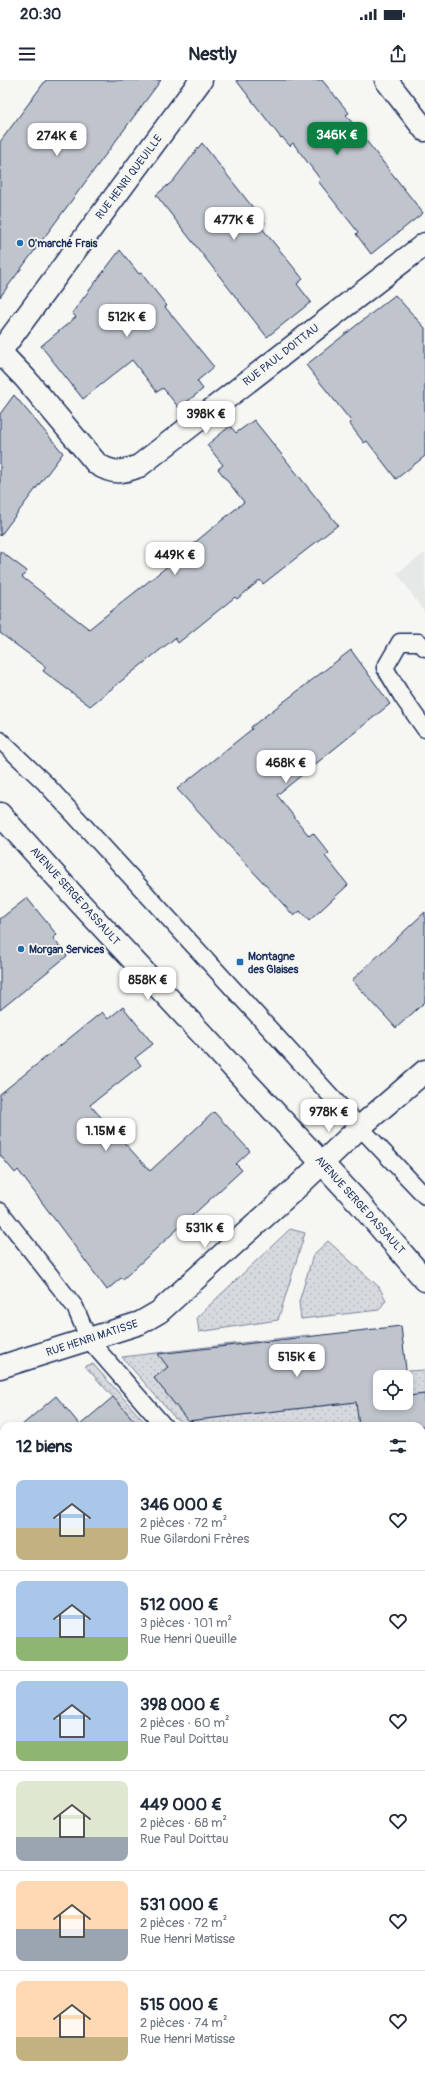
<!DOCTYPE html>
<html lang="fr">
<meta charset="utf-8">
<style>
body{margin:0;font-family:Pangolin,sans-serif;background:#f2f2f3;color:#1f2937;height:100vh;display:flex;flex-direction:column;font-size:15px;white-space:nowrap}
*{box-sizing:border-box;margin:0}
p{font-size:13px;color:#747a83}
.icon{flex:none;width:22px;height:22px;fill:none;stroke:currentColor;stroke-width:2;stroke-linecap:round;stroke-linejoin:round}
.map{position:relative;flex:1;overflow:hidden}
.sheet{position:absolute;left:0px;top:1342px;width:425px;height:656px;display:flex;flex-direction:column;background:#fff;border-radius:12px 12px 0 0;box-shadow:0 2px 6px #0003}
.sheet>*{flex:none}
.tools{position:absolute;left:373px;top:1290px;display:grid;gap:8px}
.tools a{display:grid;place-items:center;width:40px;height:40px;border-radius:8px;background:#fff;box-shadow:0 2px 6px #0003;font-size:20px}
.price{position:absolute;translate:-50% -34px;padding:0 9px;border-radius:8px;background:#fff;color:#222;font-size:13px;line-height:26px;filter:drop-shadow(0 1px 2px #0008)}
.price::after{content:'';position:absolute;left:50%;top:24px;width:12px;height:9px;margin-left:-6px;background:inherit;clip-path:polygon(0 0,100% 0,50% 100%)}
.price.current{background:#0b8043;color:#fff}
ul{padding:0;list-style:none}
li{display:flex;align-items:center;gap:12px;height:100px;padding:0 16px}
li+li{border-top:1px solid #e0e1e3}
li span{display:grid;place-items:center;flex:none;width:112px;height:80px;border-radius:8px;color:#555}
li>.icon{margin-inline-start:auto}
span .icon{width:48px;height:48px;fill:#fffc;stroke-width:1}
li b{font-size:17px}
h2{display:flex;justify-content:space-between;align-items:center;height:48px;padding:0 16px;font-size:17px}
.status{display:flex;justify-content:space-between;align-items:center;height:28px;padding:0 20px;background:#fff;direction:ltr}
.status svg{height:11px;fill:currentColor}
header{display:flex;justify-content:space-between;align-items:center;height:52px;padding:0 16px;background:#fff;font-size:18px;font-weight:800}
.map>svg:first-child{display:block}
.built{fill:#e6e7e7}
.grass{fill:url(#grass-dots);stroke:#78849e}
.building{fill:#c0c4cd;stroke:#1b2f5e;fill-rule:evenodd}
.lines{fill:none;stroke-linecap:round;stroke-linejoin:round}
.lane-casing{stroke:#1b2f5e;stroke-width:19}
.street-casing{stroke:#1b2f5e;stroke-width:25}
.lane{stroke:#f6f6f2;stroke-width:16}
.street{stroke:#f6f6f2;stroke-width:22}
.poi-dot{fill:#1f6fb2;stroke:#f6f6f2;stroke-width:1.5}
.labels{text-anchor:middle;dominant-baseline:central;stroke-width:3.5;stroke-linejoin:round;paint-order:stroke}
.street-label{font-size:11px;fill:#1b2f5e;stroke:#f6f6f2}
.poi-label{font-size:11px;font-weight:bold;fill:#1b2f5e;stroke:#f6f6f2;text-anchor:start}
</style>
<div class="status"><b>20:30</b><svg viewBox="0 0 49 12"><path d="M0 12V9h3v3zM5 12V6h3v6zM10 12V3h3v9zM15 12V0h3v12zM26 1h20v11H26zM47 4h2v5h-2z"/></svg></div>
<header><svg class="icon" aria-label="menu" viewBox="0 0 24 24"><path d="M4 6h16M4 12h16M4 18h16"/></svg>Nestly<svg class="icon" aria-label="share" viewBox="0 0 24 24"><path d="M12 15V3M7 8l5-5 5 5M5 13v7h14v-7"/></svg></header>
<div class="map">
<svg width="425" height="1998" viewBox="0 0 425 1998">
<defs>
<pattern id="grass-dots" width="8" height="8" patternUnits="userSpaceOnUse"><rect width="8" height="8" fill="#d6d9dd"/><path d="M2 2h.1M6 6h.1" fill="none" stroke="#b7bbc0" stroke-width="1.8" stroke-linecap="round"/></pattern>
</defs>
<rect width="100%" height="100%" fill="#f6f6f2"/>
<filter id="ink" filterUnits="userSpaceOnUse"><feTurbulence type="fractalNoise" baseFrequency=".025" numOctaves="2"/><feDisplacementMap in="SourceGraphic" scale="8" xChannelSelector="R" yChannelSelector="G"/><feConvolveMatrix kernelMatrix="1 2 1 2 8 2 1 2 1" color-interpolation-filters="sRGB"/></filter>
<g filter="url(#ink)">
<path class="built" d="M 425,473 L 425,533 L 397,493 Z"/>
<g class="grass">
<path d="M 290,1149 L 305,1153 L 278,1240 L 199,1252 L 197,1237 Z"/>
<path d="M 328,1161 L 379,1207 L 386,1220 L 379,1230 L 301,1239 L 299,1222 L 313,1175 Z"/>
<path d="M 309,1255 L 311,1257 L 177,1280 L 154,1298 L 188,1341 L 356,1322 L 359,1346 L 190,1346 L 175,1338 L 122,1277 Z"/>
<path d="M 93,1284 L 148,1346 L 139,1346 L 85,1286 Z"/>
<path d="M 425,1290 L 425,1314 L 409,1316 L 407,1291 Z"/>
</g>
<g class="building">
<path d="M 46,0 L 161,0 L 0,217 L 0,62 Z"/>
<path d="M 236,0 L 322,0 L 349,33 L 346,35 L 423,133 L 371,174 L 356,154 L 358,152 L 318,101 L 320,99 L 293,63 L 290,66 L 282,57 L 281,58 Z"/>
<path d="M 202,63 L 265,143 L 261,147 L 303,199 L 297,204 L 311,222 L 267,257 L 156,115 L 173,101 Z"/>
<path d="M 120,170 L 139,194 L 141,193 L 167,226 L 165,227 L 214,287 L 197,301 L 203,309 L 179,328 L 163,308 L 157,312 L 132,280 L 83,319 L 41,266 L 76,237 L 72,233 Z"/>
<path d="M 395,215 L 425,248 L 425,376 L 396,399 L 367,361 L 364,363 L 349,343 L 351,341 L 306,285 Z"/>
<path d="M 14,315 L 63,373 L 0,456 L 0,334 Z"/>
<path d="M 254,340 L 338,445 L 263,504 L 260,500 L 237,519 L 235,517 L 178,563 L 175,558 L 90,626 L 43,591 L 46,587 L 0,553 L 0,471 L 27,491 L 22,497 L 89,549 L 194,465 L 193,464 L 244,422 L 218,389 L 223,385 L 207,365 L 230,346 L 236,353 Z"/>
<path d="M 351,570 L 390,624 L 277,715 L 309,756 L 313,753 L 329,773 L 325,776 L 348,805 L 309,841 L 300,831 L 294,836 L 177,709 L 252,649 L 251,647 Z"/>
<path d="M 27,818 L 57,855 L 53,858 L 67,876 L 0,930 L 0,839 Z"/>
<path d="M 425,832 L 425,922 L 396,948 L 352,900 Z"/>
<path d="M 123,927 L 153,964 L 135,978 L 141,985 L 90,1025 L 150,1091 L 214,1032 L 250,1071 L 236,1084 L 242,1090 L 123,1199 L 121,1198 L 107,1210 L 18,1090 L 15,1093 L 0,1075 L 0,1014 L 102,932 L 108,939 Z"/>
<path d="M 401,1246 L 409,1316 L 425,1314 L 425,1346 L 359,1346 L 356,1322 L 188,1341 L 154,1298 L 168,1287 L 158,1274 ZM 380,1297 L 406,1297 L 406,1323 L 380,1323 Z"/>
<path d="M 56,1316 L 80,1345 L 113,1317 L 139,1346 L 21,1346 Z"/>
</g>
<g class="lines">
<g class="lane-casing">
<g id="lane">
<path d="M 425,568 L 419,562 L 400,562 L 385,588 L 403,618 L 425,649"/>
<path d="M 0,660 L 45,703 L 341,1027 L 425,1116"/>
<path d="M 0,1131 L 75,1227 L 89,1260 L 164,1346"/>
<path d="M 116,1998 L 121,1994"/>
</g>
</g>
<g class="street-casing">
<g id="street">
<path d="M 386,0 L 425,50"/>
<path d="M 0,272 L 25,298 L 97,384 C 113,394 121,393 139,386 L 425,164"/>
<path d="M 0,272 L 201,0"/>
<path d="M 0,734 L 81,824 L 360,1124 L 425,1200"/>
<path d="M 0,1287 L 140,1243 L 159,1232 L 296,1108 L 360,1047 L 425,991"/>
</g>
</g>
<use href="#lane" class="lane"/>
<use href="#street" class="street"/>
</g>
</g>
<g class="poi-dot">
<circle cx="20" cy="163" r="4"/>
<circle cx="21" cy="869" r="4"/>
<rect x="236" y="878" width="8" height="8" rx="2"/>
</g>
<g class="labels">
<g class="street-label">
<text transform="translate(129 97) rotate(-53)">RUE HENRI QUEUILLE</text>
<text transform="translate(281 275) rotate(-38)">RUE PAUL DOITTAU</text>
<text transform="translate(75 816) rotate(48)">AVENUE SERGE DASSAULT</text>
<text transform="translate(360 1125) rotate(48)">AVENUE SERGE DASSAULT</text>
<text transform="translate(92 1258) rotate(-18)">RUE HENRI MATISSE</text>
</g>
<g class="poi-label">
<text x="28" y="163">O'marché Frais</text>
<text x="29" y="869">Morgan Services</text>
<text x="248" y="876">Montagne<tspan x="248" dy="13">des Glaises</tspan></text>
</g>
</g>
</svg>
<div class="tools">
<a><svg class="icon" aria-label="locate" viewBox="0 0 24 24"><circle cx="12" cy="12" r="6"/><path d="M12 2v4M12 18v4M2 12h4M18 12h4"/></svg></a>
</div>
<b class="price current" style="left:337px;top:76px">346K €</b>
<b class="price" style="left:57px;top:77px">274K €</b>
<b class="price" style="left:234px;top:161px">477K €</b>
<b class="price" style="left:127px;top:258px">512K €</b>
<b class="price" style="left:206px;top:355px">398K €</b>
<b class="price" style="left:175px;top:496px">449K €</b>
<b class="price" style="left:286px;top:704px">468K €</b>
<b class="price" style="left:148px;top:921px">858K €</b>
<b class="price" style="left:329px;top:1053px">978K €</b>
<b class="price" style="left:106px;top:1072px">1.15M €</b>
<b class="price" style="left:205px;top:1169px">531K €</b>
<b class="price" style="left:297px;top:1298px">515K €</b>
<section class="sheet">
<h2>12 biens<svg class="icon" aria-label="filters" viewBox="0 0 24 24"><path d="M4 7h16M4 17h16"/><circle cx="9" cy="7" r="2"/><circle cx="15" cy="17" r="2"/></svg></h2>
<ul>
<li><span style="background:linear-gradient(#a9c7e8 60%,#c2b280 0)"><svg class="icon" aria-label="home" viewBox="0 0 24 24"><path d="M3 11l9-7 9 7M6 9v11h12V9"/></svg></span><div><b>346 000 €</b><p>2 pièces · 72 m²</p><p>Rue Gilardoni Frères</p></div><svg class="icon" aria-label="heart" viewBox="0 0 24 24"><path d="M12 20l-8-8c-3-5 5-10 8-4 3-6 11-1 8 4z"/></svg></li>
<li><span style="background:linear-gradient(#a9c7e8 70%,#8fb573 0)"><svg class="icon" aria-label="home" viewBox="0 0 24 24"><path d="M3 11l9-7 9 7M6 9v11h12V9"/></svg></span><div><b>512 000 €</b><p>3 pièces · 101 m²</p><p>Rue Henri Queuille</p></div><svg class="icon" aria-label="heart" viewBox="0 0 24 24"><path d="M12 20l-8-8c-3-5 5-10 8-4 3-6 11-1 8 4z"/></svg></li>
<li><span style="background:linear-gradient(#a9c7e8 75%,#8fb573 0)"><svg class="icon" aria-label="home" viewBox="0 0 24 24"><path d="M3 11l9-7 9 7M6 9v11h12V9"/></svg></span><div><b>398 000 €</b><p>2 pièces · 60 m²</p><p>Rue Paul Doittau</p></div><svg class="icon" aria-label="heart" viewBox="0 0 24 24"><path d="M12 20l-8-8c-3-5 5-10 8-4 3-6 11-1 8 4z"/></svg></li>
<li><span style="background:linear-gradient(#dfe7d0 70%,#9aa5b1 0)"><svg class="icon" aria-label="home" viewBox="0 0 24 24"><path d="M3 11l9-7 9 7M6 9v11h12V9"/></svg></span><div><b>449 000 €</b><p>2 pièces · 68 m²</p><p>Rue Paul Doittau</p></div><svg class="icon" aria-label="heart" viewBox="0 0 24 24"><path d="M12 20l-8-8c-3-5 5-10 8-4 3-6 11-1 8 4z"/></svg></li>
<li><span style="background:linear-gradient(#ffd9b3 60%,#9aa5b1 0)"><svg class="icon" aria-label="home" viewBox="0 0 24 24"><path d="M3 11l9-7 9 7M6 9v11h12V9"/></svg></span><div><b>531 000 €</b><p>2 pièces · 72 m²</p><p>Rue Henri Matisse</p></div><svg class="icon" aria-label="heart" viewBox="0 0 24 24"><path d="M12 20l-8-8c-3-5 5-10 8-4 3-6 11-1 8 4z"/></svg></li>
<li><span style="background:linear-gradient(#ffd9b3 70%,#c2b280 0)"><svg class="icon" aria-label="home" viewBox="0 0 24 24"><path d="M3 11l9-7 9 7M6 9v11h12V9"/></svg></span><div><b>515 000 €</b><p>2 pièces · 74 m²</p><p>Rue Henri Matisse</p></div><svg class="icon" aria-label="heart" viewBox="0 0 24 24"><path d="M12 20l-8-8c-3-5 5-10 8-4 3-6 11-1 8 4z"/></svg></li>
</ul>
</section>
</div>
